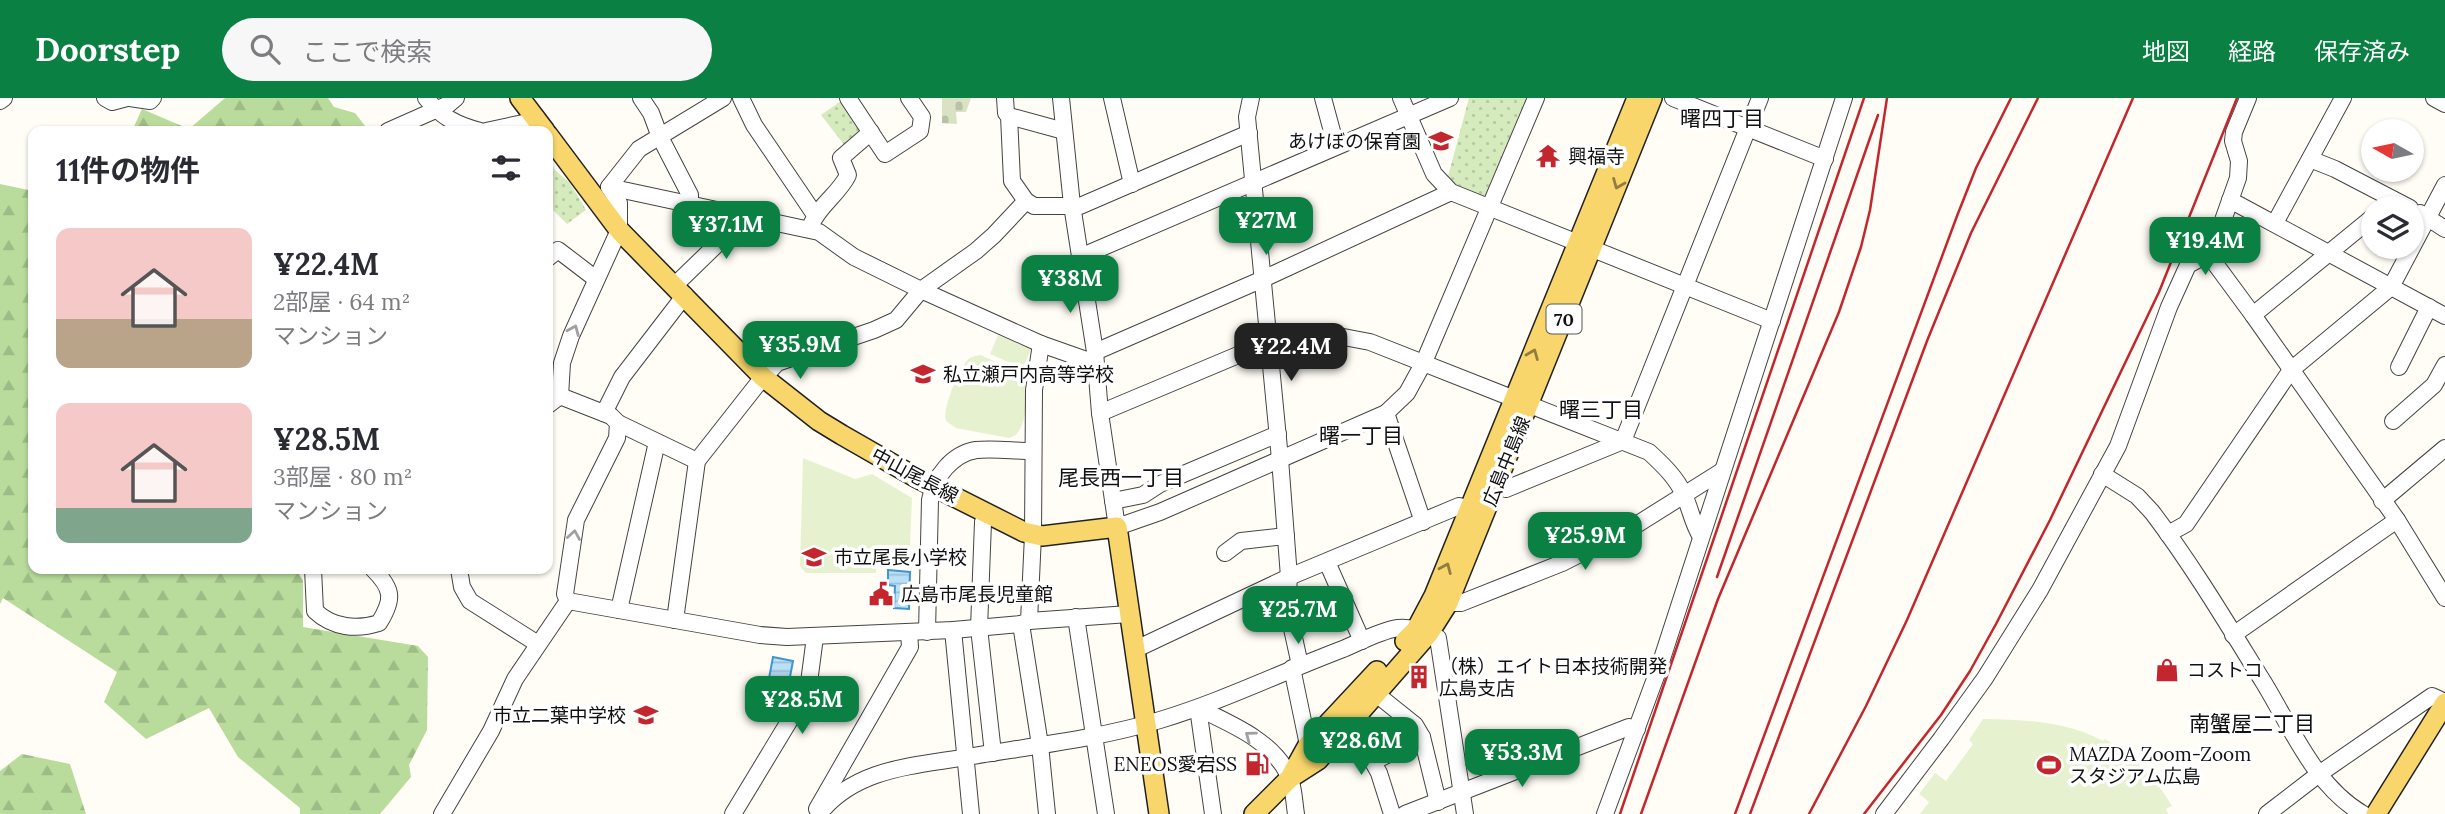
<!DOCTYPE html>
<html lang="ja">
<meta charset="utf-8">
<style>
body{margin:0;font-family:Lora,"Noto Sans JP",serif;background:#f7f7f7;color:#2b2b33;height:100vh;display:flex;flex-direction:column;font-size:26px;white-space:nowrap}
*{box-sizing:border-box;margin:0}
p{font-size:23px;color:#7c7c81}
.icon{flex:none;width:38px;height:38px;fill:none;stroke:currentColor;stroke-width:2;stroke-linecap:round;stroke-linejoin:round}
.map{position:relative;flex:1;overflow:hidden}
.drawer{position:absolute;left:28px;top:28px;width:525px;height:448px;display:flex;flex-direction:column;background:#fff;border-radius:14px;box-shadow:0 2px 5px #0004}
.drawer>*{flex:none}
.needle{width:46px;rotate:279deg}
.controls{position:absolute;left:2361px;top:21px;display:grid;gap:14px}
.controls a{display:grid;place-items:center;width:63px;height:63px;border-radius:50%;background:#fff;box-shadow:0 2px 5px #0004;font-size:35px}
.price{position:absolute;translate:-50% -60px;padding:0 16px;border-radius:14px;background:#0b8043;color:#fff;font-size:23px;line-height:46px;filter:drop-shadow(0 2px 4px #0008)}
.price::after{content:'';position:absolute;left:50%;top:42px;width:21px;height:16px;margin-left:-10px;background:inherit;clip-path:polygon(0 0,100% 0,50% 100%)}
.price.current{background:#222;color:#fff}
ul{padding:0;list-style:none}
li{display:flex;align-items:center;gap:21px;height:175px;padding:0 28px}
li span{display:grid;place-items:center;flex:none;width:196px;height:140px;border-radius:14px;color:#555}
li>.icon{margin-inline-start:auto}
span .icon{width:84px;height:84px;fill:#fffc;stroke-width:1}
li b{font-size:30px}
h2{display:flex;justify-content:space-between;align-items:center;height:84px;padding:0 28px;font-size:30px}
header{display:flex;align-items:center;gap:42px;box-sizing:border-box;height:98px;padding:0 35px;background:#0b8043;color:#fff}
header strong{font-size:33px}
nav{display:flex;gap:38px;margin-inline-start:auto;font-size:24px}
.search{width:490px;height:63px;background:#f7f7f7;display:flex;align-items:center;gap:18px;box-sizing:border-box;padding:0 24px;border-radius:38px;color:#7c7c81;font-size:26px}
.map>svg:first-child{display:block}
.grass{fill:url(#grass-dots)}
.forest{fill:url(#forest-firs)}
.cemetery{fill:url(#cemetery-stones)}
.pitch{fill:#e6f2cf}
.water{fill:url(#water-rules);stroke:#3f96cf;stroke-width:2}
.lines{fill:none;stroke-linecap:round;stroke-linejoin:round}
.minor-casing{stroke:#444;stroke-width:18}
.major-casing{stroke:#222;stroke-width:22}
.minor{stroke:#fff;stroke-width:16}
.major{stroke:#f9d66b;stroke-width:19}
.rail{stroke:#c4262e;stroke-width:2.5}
.oneway{stroke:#917d42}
.oneway2{stroke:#a0a0a0}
.labels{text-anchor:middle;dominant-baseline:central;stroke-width:7;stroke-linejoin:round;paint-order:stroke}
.shield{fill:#fff;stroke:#585858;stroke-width:2}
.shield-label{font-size:18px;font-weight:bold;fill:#111}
.poi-label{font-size:19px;fill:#111;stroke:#fff;text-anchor:start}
.street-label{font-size:19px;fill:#111;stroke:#fff}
.neighbourhood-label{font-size:21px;fill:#111;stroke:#fff}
</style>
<header>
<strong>Doorstep</strong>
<div class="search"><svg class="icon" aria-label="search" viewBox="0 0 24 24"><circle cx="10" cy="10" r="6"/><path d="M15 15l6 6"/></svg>ここで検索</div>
<nav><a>地図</a><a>経路</a><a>保存済み</a></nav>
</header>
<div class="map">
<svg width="2445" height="716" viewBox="0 0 2445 716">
<defs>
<pattern id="grass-dots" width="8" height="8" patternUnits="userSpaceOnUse" patternTransform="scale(1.75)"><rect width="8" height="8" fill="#d5ebbd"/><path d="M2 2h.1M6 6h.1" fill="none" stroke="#b6c8a1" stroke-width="1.8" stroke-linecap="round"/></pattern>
<pattern id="forest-firs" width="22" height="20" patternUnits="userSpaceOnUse" patternTransform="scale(1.75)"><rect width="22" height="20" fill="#b9dc9c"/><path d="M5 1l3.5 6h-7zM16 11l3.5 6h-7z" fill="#9ebc85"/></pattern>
<pattern id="cemetery-stones" width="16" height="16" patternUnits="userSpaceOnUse" patternTransform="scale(1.75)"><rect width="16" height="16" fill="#d9e3c4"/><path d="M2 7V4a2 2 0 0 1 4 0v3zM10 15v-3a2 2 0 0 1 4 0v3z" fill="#b9c2a7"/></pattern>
<pattern id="water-rules" width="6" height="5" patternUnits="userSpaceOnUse" patternTransform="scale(1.75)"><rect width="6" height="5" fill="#b9e0f7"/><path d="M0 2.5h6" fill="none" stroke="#9ebfd3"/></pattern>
</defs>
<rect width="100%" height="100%" fill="#fffdf5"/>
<g class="grass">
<path d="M 1469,0 L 1533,0 L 1485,102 L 1453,89 L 1447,82 Z"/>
<path d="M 841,3 L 859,29 L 858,37 L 845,48 L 821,17 Z"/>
<path d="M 549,62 L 555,72 L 570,85 L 586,112 L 567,126 L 548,107 Z"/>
</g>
<g class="forest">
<path d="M 225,0 L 328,0 L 334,9 L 355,15 L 369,33 L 132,33 L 142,11 L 189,31 Z"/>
<path d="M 0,86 L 33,93 L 33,471 L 296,471 L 303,482 L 303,529 L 418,548 L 428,559 L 427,632 L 409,667 L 411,679 L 380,716 L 300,716 L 300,710 L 238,659 L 209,610 L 146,641 L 104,604 L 117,574 L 3,500 L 0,506 Z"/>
<path d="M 22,656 L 70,666 L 86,716 L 0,716 L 0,673 Z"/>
</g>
<path class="cemetery" d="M 942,0 L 971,0 L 966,14 L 956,14 L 957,26 L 942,25 Z"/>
<g class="pitch">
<path d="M 998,237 L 1031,251 L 1023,270 L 990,256 Z"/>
<path d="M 981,257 L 1023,277 C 1029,292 1028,337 1009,340 L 956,330 L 946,323 C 942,311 958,274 966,264 C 970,258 975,258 981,257 Z"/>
<path d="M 803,360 L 855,381 L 872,376 L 912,400 L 910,447 L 877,447 L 876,475 L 806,475 L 800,468 Z"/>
<path d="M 1983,621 C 2025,622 2066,623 2103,643 L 2105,641 C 2133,658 2155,679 2172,708 L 2166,711 L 2168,716 L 1920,716 L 1929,704 L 1919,696 L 1935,675 L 1946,683 L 1973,646 L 1969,642 Z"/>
</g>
<g class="water">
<path d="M 888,472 L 910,474 L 909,511 L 894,510 L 895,488 L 888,487 Z"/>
<path d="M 773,559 L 793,563 L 786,600 L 766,596 Z"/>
</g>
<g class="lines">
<g class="minor-casing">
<g id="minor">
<path d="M 105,0 L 112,4 L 127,0"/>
<path d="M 130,0 L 150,3 L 153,0"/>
<path d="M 426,0 C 441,19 457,27 480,33"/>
<path d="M 641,0 L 651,15 L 660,39 L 690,97 L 690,105"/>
<path d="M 741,0 L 754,27 L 815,117"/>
<path d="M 848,0 L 885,56 L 920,33 L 922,19 L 909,0"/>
<path d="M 1005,0 L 1006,15 L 1009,18 L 1012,83 L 1026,103 L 1034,108 L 1080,108 L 1249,35"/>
<path d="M 1061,0 L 1072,107 L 1095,254 L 1100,315 L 1117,429 L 1160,414 L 1386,315 L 1407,295 L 1424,264 L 1536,0"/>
<path d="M 1112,0 L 1132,86"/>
<path d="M 1251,0 L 1247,19 L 1280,361 L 1289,479 L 1287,508 L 1300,567"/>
<path d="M 1323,0 L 1336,48"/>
<path d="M 1401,0 L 1434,76 L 1451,94 L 1772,223"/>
<path d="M 1673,0 L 1825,61"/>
<path d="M 2434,0 L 2445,6"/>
<path d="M 0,3 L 4,0"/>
<path d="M 1009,18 L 1064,33"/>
<path d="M 388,33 L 449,6 L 456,0"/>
<path d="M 486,33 L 528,24 L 536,19"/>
<path d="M 2310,61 L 2335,71 L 2410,110"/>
<path d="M 609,89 L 819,134 L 854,159 L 921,192 L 1041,246 L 1095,265"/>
<path d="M 2230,102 L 2445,218"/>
<path d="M 2420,115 L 2445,131"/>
<path d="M 2275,125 L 2343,0"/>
<path d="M 811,127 C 819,107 839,96 848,77 L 841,60 L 871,34"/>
<path d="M 2208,156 L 2253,217 L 2397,422 L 2445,500"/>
<path d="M 1080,159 L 1450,0"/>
<path d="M 548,160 L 558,152 L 596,181"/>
<path d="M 675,187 L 741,123 L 744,117"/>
<path d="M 2253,217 L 2373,119"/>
<path d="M 1095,254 L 1263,181 L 1451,94"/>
<path d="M 2399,269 L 2429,209"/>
<path d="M 560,298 L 611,318 L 618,325 L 617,340 L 576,422 L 565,496 L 568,503"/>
<path d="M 548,307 L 560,298 L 562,265 L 571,238 L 619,132 L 619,105 L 609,89 L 639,51 L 723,0"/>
<path d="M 604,315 L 622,279 L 685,197"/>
<path d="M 1100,315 L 1269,244 L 1333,237 L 1370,244 L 1649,354 C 1662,366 1677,380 1684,397 C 1691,412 1692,424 1701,439"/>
<path d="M 1386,315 L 1423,424"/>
<path d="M 2393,323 L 2434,287 L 2445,267"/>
<path d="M 618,325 L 697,363"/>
<path d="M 2102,376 L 2137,398 L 2152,414 C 2193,468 2228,527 2264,585 C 2292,631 2315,688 2363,716"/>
<path d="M 1496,387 L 1506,391 L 1623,343 L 1760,0"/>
<path d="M 1113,403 L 1143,397 L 1160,386 L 1278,336"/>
<path d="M 2382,403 L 2445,350"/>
<path d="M 986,415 L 983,424 L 979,530 L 993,655"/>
<path d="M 2168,436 L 2186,426 L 2291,272 L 2391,189 L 2445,87"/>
<path d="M 1225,455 L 1241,443 L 1286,438"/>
<path d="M 1327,464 L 1362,543"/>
<path d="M 313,471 L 315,513 C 333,530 357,532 379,525 C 394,501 393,491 373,471"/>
<path d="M 459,471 L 462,489 L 470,503 L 538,546"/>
<path d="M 1440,500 L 1448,505 L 1461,505 L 1562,465 L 1633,429 L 1722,373"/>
<path d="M 619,512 L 657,344"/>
<path d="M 1076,519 L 1106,716"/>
<path d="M 675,522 L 697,363 L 756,288 L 777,265 L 874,232 L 896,222 L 921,192 L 976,153 L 994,137 L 1026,103"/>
<path d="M 1029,523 L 1129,516"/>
<path d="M 1021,526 L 1040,647 L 1047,716"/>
<path d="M 953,532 L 971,716"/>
<path d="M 927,534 L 930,402 C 934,379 952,356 976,352 C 994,350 1014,353 1032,353"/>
<path d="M 2233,537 L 2397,422"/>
<path d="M 1134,552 L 1289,479 L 1459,408 L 1471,411"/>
<path d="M 1292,570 L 1308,647"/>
<path d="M 1375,595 L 1415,627 L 1422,639 L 1438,704"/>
<path d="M 1198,610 C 1231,626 1273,643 1289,678 C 1294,689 1294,704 1296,716"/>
<path d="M 1198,610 L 1213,716"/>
<path d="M 1339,638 L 1373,664 L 1379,675 L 1392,716"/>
<path d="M 1373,664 L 1422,639"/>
<path d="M 817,711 L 910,549 L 909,535"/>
<path d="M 442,716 L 491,633 L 515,581 L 568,503 L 760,537 L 787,539 L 953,532 L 1021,526 L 1029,523 L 1033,437 L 1034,292 L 1041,246"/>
<path d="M 733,716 L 808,592 L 815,539"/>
<path d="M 819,716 C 857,668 918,668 973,658 C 1034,648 1101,640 1160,622 C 1223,603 1282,574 1343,551 C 1360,544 1379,533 1398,530 C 1411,528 1426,534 1438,540 L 1465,716"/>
<path d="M 1405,716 L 1629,629 L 1637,631"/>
<path d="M 1605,716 L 1659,570 L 1844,0"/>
<path d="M 1884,716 L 1941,641 L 1985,580 L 2040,492 L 2118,348 L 2169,209 L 2188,167 L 2208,156 L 2216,142 L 2238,80 L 2239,63 L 2233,43 L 2234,34 L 2248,0"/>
<path d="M 2267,716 L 2319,676 L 2432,598 L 2445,604"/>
</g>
</g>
<g class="major-casing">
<g id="major">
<path d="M 520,0 L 545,33"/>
<path d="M 548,37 L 619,132 L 763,279 L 819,323 L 842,337 L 917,380 L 1024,434 L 1042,438 L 1117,429 L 1159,716"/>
<path d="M 1405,543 L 1416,532 L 1434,498 L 1637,0"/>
<path d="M 1292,676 L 1308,647 L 1377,573"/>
<path d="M 1254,716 L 1290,680 L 1318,662 L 1429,535 L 1448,505 L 1652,0"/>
<path d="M 2376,716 L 2445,605"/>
</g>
</g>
<use href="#minor" class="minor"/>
<use href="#major" class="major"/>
<g class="rail">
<path d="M 1717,479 L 1878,17"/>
<path d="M 1620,716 L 1864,0"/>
<path d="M 1641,716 L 1718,501 L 1839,214 L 1861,149 L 1870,112 L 1887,0"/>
<path d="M 1735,716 L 1957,118 L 1976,70 L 2011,0"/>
<path d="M 1750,716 L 1927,243 L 1971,135 L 2038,0"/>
<path d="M 1809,716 L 1866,608 L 1907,522 L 2133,0"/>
<path d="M 1864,716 L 1941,617 L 1970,573 L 1996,526 L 2050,422 L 2159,194 L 2237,0"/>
</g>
</g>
<defs><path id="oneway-chevron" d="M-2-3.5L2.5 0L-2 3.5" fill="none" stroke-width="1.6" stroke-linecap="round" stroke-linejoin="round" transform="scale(1.75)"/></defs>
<g class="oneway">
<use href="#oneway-chevron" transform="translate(1618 86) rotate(112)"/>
<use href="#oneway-chevron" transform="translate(1533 256) rotate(-68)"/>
<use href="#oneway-chevron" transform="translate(1446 470) rotate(-67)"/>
</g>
<g class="oneway2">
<use href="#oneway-chevron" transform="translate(574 232) rotate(-67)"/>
<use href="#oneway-chevron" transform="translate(574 437) rotate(-81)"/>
<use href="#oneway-chevron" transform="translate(1250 638) rotate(-143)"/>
</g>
<defs>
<g id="school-bare" transform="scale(1.89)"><path d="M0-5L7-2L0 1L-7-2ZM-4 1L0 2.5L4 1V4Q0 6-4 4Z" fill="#c4262e" stroke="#fff" stroke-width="2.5" paint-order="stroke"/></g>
<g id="temple-bare" transform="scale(1.89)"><path d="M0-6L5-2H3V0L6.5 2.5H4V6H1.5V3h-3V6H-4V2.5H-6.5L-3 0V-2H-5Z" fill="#c4262e" stroke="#fff" stroke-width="2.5" paint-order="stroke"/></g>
<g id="civic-bare" transform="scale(1.89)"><path d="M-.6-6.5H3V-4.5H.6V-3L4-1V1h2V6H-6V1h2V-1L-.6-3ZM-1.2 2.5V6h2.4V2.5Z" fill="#c4262e" stroke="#fff" stroke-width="2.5" paint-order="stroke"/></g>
<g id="shop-bare" transform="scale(1.89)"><path d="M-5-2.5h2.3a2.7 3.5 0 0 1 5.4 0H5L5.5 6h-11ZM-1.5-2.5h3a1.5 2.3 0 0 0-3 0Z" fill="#c4262e" stroke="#fff" stroke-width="2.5" paint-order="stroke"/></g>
<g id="building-bare" transform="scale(1.89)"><path d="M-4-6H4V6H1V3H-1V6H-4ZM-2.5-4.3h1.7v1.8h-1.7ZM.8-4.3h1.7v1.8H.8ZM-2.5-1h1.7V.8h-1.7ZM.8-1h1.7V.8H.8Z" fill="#c4262e" stroke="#fff" stroke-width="2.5" paint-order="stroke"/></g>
<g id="fuel-bare" transform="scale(1.89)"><path d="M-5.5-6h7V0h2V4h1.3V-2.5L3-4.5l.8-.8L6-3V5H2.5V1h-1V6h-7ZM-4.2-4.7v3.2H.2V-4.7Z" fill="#c4262e" stroke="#fff" stroke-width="2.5" paint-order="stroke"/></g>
<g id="stadium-bare" transform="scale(1.89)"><path d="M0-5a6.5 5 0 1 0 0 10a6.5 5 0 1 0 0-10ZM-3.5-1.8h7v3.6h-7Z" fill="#c4262e" stroke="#fff" stroke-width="2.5" paint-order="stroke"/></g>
</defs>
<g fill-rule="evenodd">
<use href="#school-bare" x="1441" y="43"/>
<use href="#temple-bare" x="1548" y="58"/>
<use href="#school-bare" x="923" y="276"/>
<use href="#school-bare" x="814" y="459"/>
<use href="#civic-bare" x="881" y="496"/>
<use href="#shop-bare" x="2167" y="572"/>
<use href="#building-bare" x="1419" y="579"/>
<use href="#school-bare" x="646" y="617"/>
<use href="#fuel-bare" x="1257" y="666"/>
<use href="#stadium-bare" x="2049" y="667"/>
</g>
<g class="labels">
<rect class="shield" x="1546.5" y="206.5" width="35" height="29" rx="5"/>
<g class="shield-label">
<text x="1564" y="221">70</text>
</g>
<g class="poi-label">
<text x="1421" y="43" text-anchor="end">あけぼの保育園</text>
<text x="1568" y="58">興福寺</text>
<text x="943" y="276">私立瀬戸内高等学校</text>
<text x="834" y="459">市立尾長小学校</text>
<text x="901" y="496">広島市尾長児童館</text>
<text x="1439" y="568">（株）エイト日本技術開発<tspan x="1439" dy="22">広島支店</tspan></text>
<text x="2187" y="572">コストコ</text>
<text x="626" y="617" text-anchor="end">市立二葉中学校</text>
<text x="2069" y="656">MAZDA Zoom-Zoom<tspan x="2069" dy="22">スタジアム広島</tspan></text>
<text x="1237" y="666" text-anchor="end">ENEOS愛宕SS</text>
</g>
<g class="street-label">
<text transform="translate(1506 363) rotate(-68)">広島中島線</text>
<text transform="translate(915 377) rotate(28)">中山尾長線</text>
</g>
<g class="neighbourhood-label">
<text x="1722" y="20">曙四丁目</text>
<text x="1601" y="311">曙三丁目</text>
<text x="1361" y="337">曙一丁目</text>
<text x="1121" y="379">尾長西一丁目</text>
<text x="2252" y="625">南蟹屋二丁目</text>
</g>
</g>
</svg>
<div class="controls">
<a><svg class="needle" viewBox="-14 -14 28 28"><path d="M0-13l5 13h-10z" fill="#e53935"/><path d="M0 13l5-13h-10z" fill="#7c7c81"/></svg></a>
<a><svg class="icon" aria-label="layers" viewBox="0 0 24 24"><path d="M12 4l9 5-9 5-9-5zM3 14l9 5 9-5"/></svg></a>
</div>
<b class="price" style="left:1266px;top:159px">¥27M</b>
<b class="price" style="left:726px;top:163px">¥37.1M</b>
<b class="price" style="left:2205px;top:179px">¥19.4M</b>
<b class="price" style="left:1070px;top:217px">¥38M</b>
<b class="price" style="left:800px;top:283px">¥35.9M</b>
<b class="price current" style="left:1291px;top:285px">¥22.4M</b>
<b class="price" style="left:1585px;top:474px">¥25.9M</b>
<b class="price" style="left:1298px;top:548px">¥25.7M</b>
<b class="price" style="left:802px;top:638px">¥28.5M</b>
<b class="price" style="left:1361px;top:679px">¥28.6M</b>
<b class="price" style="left:1522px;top:691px">¥53.3M</b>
<section class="drawer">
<h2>11件の物件<svg class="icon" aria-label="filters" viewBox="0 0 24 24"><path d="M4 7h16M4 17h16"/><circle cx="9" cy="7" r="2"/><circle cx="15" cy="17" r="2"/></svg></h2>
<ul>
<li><span style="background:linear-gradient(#f6c9c9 65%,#b9a48a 0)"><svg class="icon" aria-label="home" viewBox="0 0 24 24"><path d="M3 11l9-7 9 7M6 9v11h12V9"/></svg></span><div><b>¥22.4M</b><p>2部屋 · 64 m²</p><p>マンション</p></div></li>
<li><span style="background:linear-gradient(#f6c9c9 75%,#7fa58c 0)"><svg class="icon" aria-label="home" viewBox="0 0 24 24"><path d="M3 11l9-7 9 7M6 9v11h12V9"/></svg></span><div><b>¥28.5M</b><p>3部屋 · 80 m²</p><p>マンション</p></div></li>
</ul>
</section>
</div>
